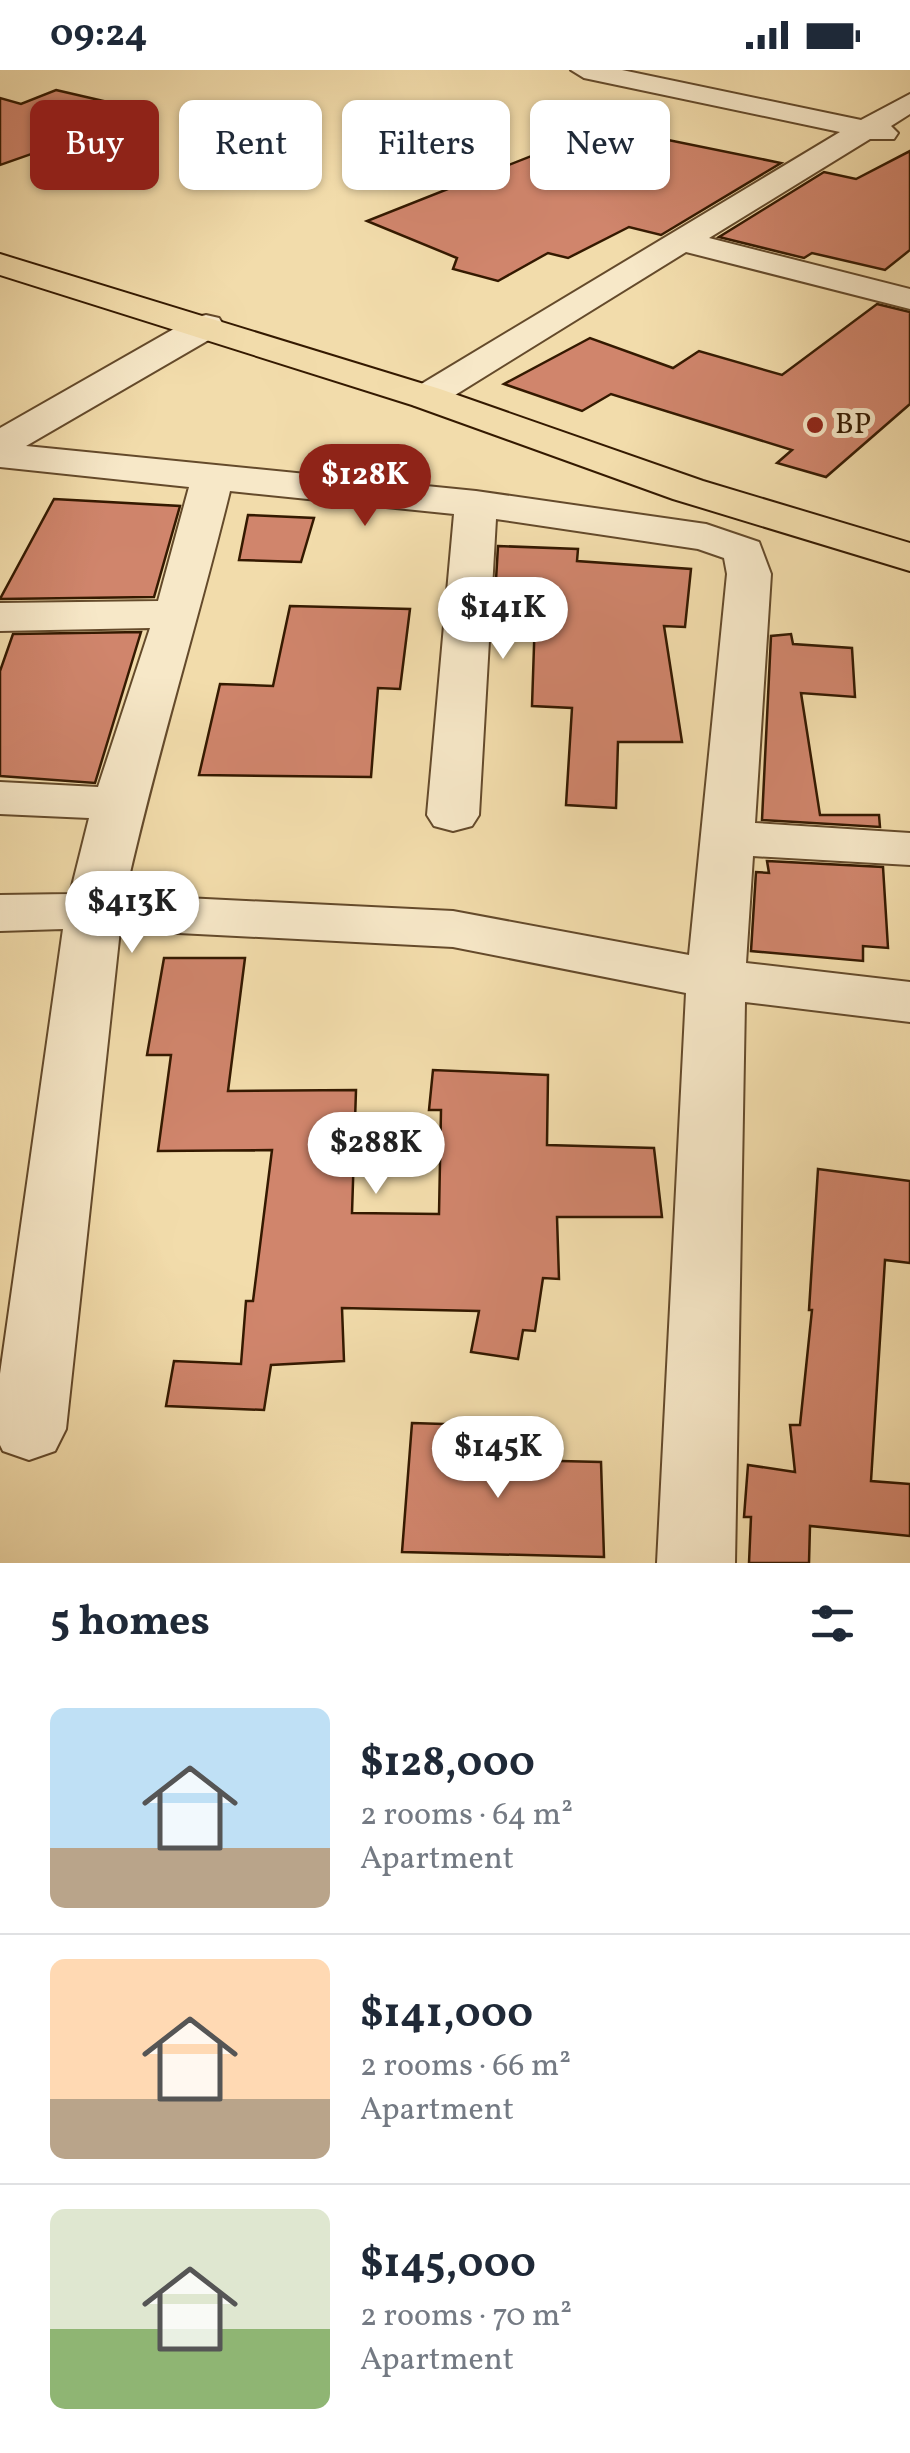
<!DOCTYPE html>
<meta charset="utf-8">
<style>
body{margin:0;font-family:Vollkorn,serif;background:#f2f2f3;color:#1f2937;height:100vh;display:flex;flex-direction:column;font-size:38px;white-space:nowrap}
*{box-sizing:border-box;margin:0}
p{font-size:32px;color:#747a83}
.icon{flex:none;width:55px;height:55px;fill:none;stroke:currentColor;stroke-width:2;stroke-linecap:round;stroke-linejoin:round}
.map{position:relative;height:1493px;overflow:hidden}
.panel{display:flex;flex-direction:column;background:#fff;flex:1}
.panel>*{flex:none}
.top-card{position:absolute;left:30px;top:30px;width:850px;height:90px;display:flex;gap:20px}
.price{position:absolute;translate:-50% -85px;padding:0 22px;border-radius:35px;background:#fff;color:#222;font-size:32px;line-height:65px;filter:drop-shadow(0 2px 5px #0008)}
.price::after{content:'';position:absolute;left:50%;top:60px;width:30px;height:22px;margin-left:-15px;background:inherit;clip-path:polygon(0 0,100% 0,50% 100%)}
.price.active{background:#8f2418;color:#fff}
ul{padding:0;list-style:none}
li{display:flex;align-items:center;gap:30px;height:250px;padding:0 50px}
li+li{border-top:2px solid #e0e1e3}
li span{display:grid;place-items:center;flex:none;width:280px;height:200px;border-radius:15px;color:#555}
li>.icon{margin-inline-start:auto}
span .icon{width:120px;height:120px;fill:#fffc;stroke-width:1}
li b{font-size:42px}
h2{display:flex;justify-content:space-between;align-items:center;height:120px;padding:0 50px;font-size:42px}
.chip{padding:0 35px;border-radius:15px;background:#fff;box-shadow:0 2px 8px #0004;font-size:35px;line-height:90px}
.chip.active{background:#8f2418;color:#fff}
.status{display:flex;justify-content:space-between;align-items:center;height:70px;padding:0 50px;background:#fff;direction:ltr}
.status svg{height:28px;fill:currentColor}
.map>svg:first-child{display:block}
.building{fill:#d0856c;stroke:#341900;stroke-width:2.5}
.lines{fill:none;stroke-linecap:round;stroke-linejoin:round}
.street-casing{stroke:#644a2b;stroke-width:4}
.primary-casing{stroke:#341900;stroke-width:4}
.street{fill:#f7e8c8;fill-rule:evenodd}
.primary{fill:#f2dcab;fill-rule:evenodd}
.poi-dot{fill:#8f2418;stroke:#f7e8c8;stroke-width:4}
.labels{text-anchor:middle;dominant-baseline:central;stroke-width:10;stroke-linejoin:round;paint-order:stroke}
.far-poi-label{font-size:30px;fill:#341900;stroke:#f7e8c8;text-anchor:start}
</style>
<div class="status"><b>09:24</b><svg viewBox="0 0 49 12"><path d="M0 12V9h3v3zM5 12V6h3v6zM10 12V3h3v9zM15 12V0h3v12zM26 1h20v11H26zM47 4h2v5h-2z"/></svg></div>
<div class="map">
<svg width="910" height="1493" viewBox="0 0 910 1493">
<rect width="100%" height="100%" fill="#f2dcab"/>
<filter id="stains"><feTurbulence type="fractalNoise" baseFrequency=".002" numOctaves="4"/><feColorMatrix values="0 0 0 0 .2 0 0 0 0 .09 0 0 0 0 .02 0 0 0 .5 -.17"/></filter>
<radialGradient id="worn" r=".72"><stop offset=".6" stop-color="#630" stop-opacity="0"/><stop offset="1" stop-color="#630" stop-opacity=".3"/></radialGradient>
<g class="building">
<path d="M 56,20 L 151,42 L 0,95 L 0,28 L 21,34 Z"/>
<path d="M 614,59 L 781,93 L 661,165 L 629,157 L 568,188 L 548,183 L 498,211 L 453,199 L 457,188 L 367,151 L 582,66 L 590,69 Z"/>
<path d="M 910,81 L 910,180 L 885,200 L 812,183 L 804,188 L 719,167 L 824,102 L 856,109 Z"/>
<path d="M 877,234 L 910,242 L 910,334 L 826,407 L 777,393 L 792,380 L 611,324 L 582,341 L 504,314 L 590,268 L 673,298 L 699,281 L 782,305 Z"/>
<path d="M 54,429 L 180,436 L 154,527 L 0,529 Z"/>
<path d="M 248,445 L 314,448 L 301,492 L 239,490 Z"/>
<path d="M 498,476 L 578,479 L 577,491 L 691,499 L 685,557 L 664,556 L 682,672 L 618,672 L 616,738 L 566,735 L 572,638 L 532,636 L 535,546 L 494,544 Z"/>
<path d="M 290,536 L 410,539 L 400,619 L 378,618 L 371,707 L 199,705 L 220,614 L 273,616 Z"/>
<path d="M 141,562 L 95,713 L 0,706 L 0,601 L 13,564 Z"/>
<path d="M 791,564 L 793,574 L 852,578 L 855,627 L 801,623 L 820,745 L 879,745 L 880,757 L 762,750 L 771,566 Z"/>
<path d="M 767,791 L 883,797 L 888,878 L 863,876 L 863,891 L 751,881 L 756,802 L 769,803 Z"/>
<path d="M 164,888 L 245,888 L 228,1021 L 356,1020 L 352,1143 L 439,1144 L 441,1040 L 429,1040 L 433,1000 L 548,1005 L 547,1075 L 654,1078 L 662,1147 L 557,1147 L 559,1209 L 543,1208 L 535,1261 L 523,1260 L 518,1289 L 471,1282 L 479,1241 L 342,1238 L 344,1291 L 271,1295 L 264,1340 L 166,1336 L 174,1291 L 241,1294 L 246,1231 L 253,1231 L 272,1080 L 158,1081 L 171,985 L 147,985 Z"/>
<path d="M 818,1099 L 910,1111 L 910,1193 L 885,1190 L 871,1411 L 910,1414 L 910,1466 L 810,1456 L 809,1493 L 749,1493 L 751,1447 L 744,1447 L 748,1395 L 795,1402 L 790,1355 L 800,1355 L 812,1240 L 809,1240 Z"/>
<path d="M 412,1353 L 475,1355 L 473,1389 L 601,1392 L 604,1487 L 402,1482 Z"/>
</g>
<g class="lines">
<g class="street-casing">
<g id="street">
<path d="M 571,0 L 622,0 L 861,50 L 910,24 L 910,44 L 891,56 L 898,63 L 894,69 L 870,69 L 709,168 L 910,219 L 910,239 L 686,182 L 439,335 L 426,338 L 413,335 L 407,327 L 413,319 L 840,62 L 584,8 Z"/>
<path d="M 206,245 L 219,248 L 224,256 L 219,264 L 26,376 L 476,421 L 706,454 L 759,472 L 771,504 L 755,753 L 910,763 L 910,795 L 753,786 L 746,893 L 910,912 L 910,952 L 745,932 L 735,1493 L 657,1493 L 686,923 L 453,877 L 120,860 L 66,1359 L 55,1381 L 29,1390 L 3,1381 L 0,1375 L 0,1304 L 63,859 L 0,861 L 0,825 L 70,824 L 89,748 L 0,744 L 0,712 L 98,717 L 150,558 L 0,561 L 0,533 L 158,531 L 189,417 L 0,397 L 0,358 L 193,248 ZM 230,421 L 454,444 L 427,745 L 434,756 L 453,761 L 472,756 L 479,745 L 496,449 L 698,479 L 724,488 L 727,504 L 689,885 L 453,841 L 125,825 C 155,689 197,556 230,421 Z"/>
</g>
</g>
<g class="primary-casing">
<path id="primary" d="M 0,184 L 440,319 L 703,411 L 910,473 L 910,501 L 673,429 L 412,335 L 0,205 Z"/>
</g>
<use href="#street" class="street"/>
<use href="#primary" class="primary"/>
</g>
<circle class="poi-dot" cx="815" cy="355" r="10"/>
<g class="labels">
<g class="far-poi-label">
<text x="835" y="355">BP</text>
</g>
</g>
<rect width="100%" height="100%" filter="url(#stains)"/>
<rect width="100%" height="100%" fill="url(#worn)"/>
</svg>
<b class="price active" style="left:365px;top:459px">$128K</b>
<b class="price" style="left:503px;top:592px">$141K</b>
<b class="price" style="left:132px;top:886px">$413K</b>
<b class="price" style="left:376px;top:1127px">$288K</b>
<b class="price" style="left:498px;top:1431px">$145K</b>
<div class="top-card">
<a class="chip active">Buy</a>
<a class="chip">Rent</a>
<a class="chip">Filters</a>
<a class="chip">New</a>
</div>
</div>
<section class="panel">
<h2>5 homes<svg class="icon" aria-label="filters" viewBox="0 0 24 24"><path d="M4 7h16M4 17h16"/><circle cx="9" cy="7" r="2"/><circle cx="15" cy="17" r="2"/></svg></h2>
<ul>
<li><span style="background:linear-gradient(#bfe0f5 70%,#b9a48a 0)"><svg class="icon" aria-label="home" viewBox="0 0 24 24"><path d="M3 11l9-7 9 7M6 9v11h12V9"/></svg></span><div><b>$128,000</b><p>2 rooms · 64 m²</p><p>Apartment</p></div></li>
<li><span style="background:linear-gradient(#ffd9b3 70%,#b9a48a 0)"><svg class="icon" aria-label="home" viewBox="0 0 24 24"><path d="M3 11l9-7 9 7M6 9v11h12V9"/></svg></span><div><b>$141,000</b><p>2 rooms · 66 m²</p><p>Apartment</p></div></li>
<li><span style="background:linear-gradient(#dfe7d0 60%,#8fb573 0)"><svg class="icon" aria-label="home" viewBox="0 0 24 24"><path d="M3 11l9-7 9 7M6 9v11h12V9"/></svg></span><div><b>$145,000</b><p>2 rooms · 70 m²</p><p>Apartment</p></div></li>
</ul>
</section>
